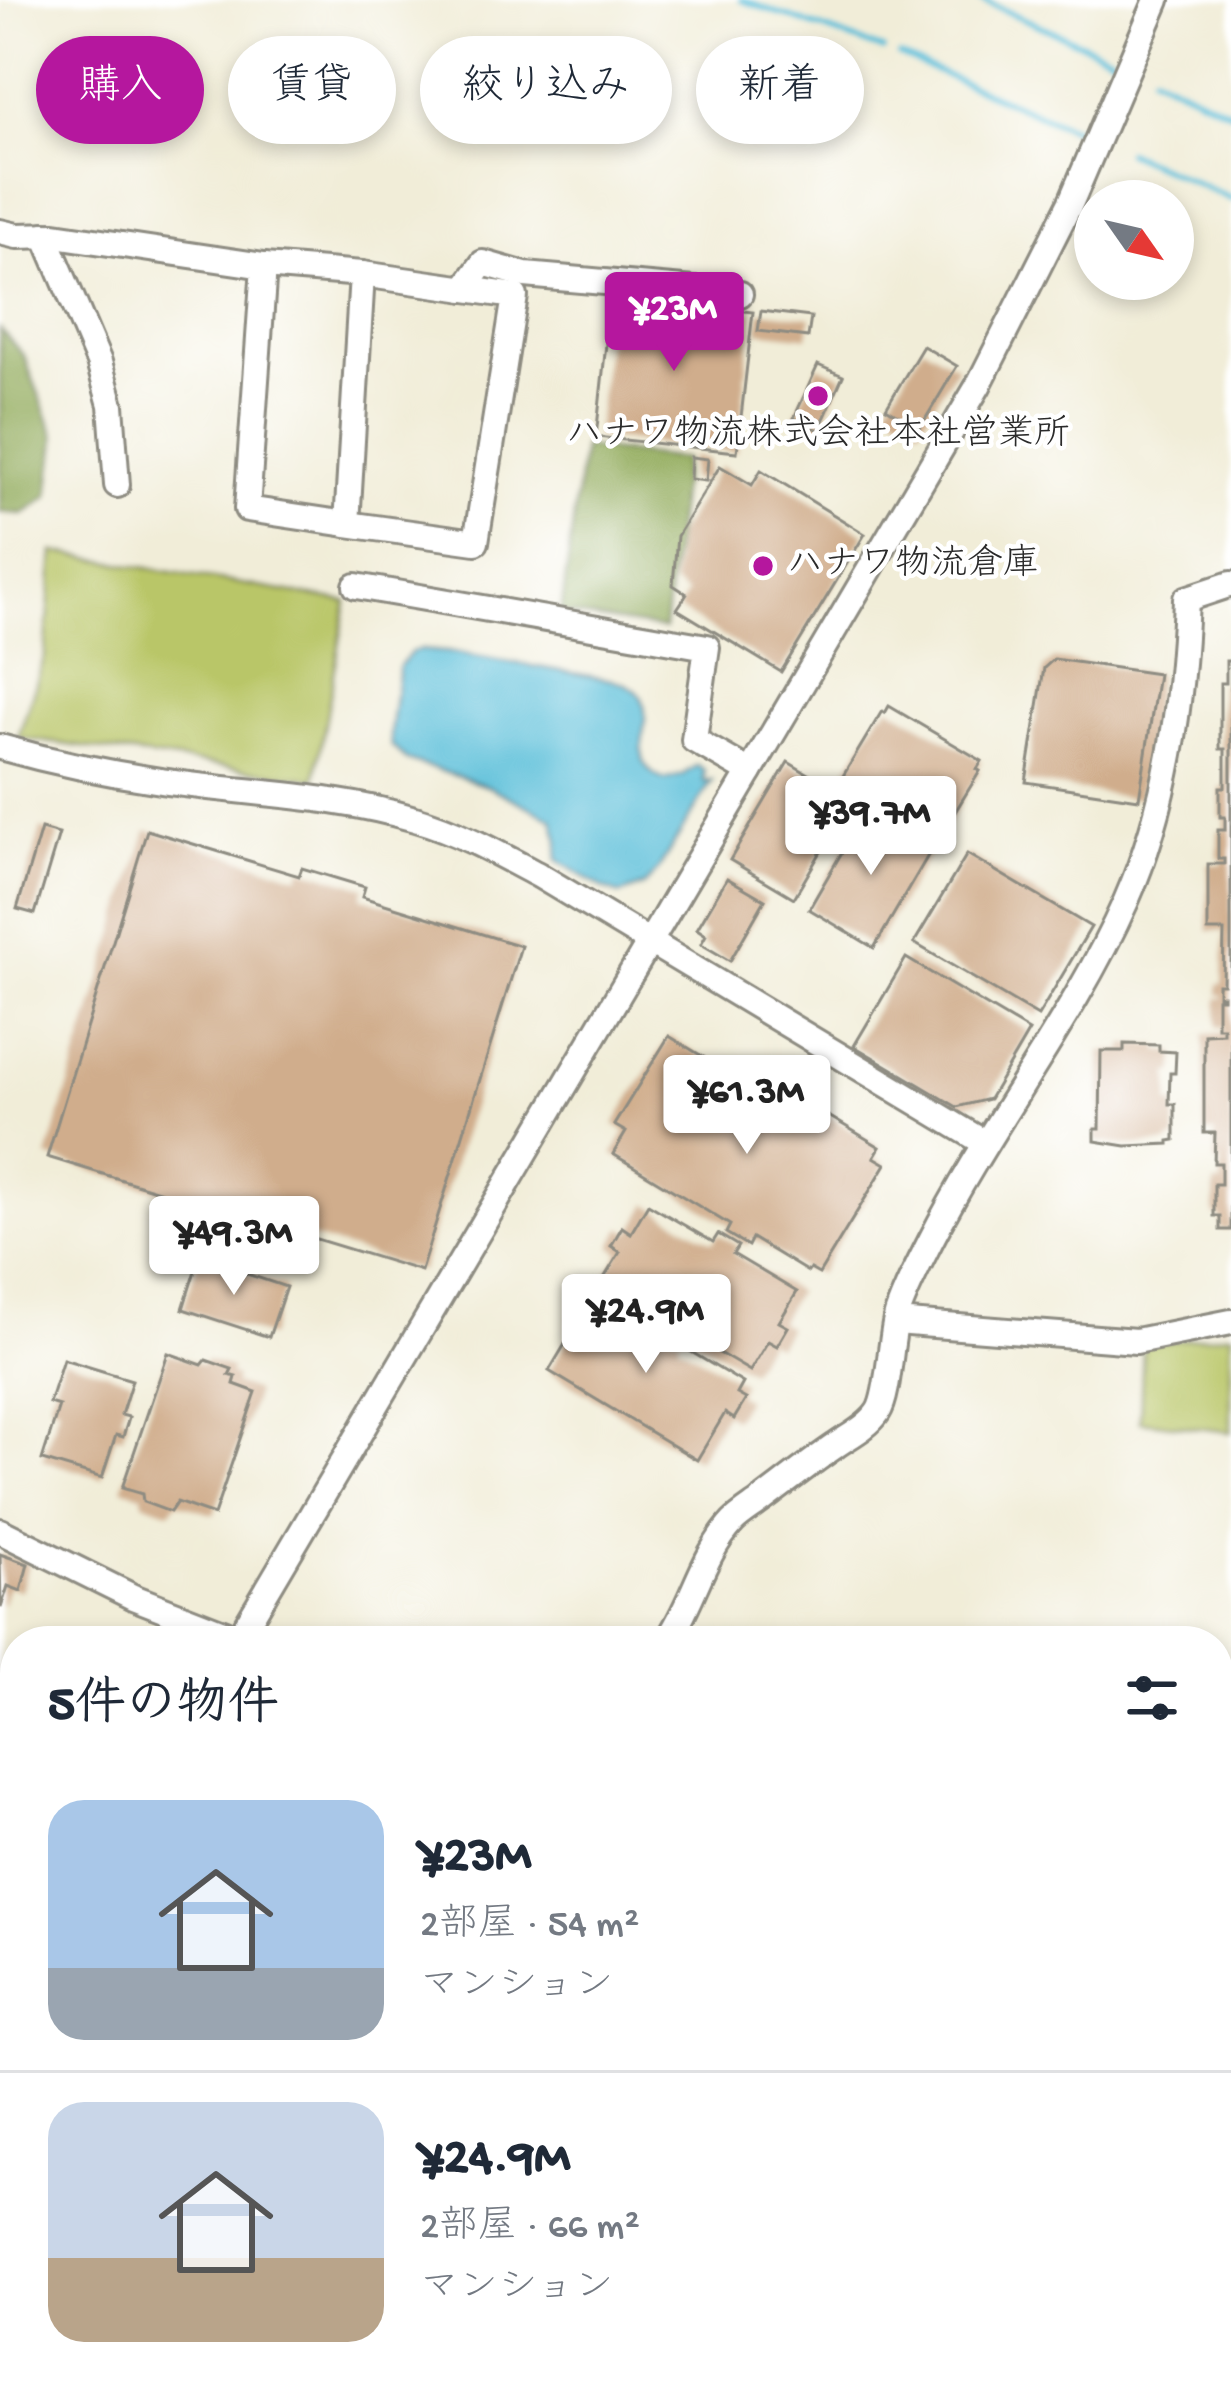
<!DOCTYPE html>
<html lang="ja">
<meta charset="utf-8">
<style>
body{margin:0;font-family:"Gochi Hand","Klee One",sans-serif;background:#f6f6f7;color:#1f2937;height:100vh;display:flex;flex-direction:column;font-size:45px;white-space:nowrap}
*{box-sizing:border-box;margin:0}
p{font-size:39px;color:#747a83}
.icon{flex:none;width:66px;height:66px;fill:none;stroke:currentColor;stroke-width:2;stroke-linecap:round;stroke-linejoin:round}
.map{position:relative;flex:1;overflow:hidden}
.details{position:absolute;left:0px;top:1626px;width:1233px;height:771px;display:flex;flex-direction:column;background:#fff;border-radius:48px 48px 0 0;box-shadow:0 6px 18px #0003}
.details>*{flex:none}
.hud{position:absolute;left:36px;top:36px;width:1161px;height:108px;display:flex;gap:24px}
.needle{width:78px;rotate:124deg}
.tools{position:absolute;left:1074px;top:180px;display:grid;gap:24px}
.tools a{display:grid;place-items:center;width:120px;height:120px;border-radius:50%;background:#fff;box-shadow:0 6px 18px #0003;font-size:60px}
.price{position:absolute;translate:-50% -102px;padding:0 27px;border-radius:12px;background:#fff;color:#222;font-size:39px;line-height:78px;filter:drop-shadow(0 3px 6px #0008)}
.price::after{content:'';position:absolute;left:50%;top:72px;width:36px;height:27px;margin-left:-18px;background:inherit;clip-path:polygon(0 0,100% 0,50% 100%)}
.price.selected{background:#b5179e;color:#fff}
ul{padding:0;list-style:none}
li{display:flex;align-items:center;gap:36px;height:300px;padding:0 48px}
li+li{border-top:3px solid #e0e1e3}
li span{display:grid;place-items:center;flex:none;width:336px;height:240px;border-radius:36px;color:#555}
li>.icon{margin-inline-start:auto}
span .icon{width:144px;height:144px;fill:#fffc;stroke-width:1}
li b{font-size:51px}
h2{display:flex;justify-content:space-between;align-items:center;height:144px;padding:0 48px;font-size:51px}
.pill{padding:0 42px;border-radius:54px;background:#fff;box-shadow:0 6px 18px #0003;font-size:42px;line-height:108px}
.pill.selected{background:#b5179e;color:#fff}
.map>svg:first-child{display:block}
.green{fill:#b9c668;stroke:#72784a;stroke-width:3}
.forest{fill:#92ab5c;stroke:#5e6b44;stroke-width:3}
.water{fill:#5bbfd9;stroke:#437582;stroke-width:3}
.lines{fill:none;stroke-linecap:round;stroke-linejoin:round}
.stream{stroke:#5bbfd9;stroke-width:6}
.building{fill:#d0ad8c}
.minor-casing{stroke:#8e8c82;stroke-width:30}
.minor{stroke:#fff;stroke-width:24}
.poi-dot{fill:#b5179e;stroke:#fff;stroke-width:4.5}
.labels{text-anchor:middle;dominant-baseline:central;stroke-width:9;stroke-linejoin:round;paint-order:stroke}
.poi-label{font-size:36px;fill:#2b2b2b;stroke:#fff}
</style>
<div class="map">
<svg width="1231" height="2395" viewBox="0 0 1231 2395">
<rect width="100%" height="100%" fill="#fff"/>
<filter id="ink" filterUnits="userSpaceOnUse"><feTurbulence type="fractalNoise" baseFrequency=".00833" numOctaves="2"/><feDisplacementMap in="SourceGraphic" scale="24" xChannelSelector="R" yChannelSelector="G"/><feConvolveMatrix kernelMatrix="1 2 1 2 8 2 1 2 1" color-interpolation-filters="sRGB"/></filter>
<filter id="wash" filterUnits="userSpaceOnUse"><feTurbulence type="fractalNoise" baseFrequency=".004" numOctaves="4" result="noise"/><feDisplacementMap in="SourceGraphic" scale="48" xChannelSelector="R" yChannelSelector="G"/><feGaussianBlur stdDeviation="2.7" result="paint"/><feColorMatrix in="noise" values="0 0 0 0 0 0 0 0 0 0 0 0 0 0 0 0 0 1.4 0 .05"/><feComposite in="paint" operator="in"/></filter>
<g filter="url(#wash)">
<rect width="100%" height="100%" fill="#f1edd8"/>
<g class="green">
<path d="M 54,552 L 347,602 L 315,779 L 18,738 L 45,656 Z"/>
<path d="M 1231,1333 L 1231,1432 L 1140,1421 L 1143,1345 Z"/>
</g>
<g class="forest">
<path d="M 0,329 L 24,356 L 56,438 L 49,496 L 24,514 L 0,512 Z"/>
<path d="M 583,447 L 684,459 L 664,629 L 561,613 Z"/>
</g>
<path class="water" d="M 422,650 L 457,653 L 613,680 C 682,696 609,759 665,780 L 682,775 L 697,765 L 704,770 L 704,782 L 712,781 L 658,870 L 644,886 L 620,895 L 604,889 L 557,860 L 559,841 L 553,819 L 487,786 L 406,760 L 391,745 L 390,734 L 399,666 L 411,652 Z"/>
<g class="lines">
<g class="stream">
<path d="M 741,0 L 883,50"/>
<path d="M 981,0 L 1112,57"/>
<path d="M 900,56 L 1078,131"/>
<path d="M 1153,75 L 1231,112"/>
<path d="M 1127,152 L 1231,199"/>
</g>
</g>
<g id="blocks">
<g class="building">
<path d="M 611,297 L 753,312 L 737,452 L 596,437 Z"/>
<path d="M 761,311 L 811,317 L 808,337 L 758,331 Z"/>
<path d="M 923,346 L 957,366 L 920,428 L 886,408 Z"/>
<path d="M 818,365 L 843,376 L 819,430 L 794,418 Z"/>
<path d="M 691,457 L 708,459 L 706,481 L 690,479 Z"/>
<path d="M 720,466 L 752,485 L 761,470 L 865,534 L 781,672 L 677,609 L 687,594 L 673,585 L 677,536 Z"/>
<path d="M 1054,659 L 1158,674 L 1139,799 L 1026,782 L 1044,668 Z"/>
<path d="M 1226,661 L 1231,661 L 1231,1230 L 1220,1230 L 1220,1216 L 1214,1216 L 1214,1184 L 1221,1184 L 1221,1163 L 1214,1163 L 1215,1133 L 1204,1133 L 1204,1034 L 1223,1033 L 1223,1027 L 1217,1027 L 1217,998 L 1223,998 L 1223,995 L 1218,995 L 1218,984 L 1223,984 L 1224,931 L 1208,931 L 1208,864 L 1224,864 L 1224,859 L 1218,859 L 1218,830 L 1225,830 L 1225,817 L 1220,817 L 1220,787 L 1225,787 L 1225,749 L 1220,749 L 1220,683 L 1226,683 Z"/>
<path d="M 889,706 L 982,761 L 977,769 L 980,771 L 941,835 L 843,776 L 882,711 L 885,713 Z"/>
<path d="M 788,762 L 851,800 L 794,898 L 730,860 Z"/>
<path d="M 867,809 L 933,847 L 874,948 L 809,909 Z"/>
<path d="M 41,829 L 59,834 L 35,914 L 17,909 Z"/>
<path d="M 147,830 L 299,876 L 302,868 L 365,887 L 362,897 L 521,946 L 421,1271 L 47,1157 Z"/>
<path d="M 967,854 L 1091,927 L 1038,1016 L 914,943 Z"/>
<path d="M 727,878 L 765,900 L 730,961 L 701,944 L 706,935 L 697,929 Z"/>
<path d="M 906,958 L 1029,1031 L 989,1099 L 957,1107 L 854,1046 Z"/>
<path d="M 669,1036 L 814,1124 L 822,1112 L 880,1147 L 874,1157 L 886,1164 L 819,1274 L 810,1269 L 808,1272 L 752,1238 L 748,1246 L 726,1233 L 730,1225 L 613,1154 L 626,1132 L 614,1125 Z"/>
<path d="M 1124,1044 L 1159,1045 L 1159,1051 L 1176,1052 L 1175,1073 L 1170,1073 L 1169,1104 L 1175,1104 L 1175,1140 L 1169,1141 L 1169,1144 L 1126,1146 L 1095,1141 L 1095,1129 L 1100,1129 L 1101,1051 L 1124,1051 Z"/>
<path d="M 648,1204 L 713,1242 L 718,1234 L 738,1246 L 733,1254 L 797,1292 L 779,1322 L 788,1327 L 777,1346 L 768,1341 L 750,1371 L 685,1333 L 683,1337 L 664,1325 L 666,1322 L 601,1283 L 620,1252 L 611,1246 L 622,1227 L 631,1233 Z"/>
<path d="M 199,1258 L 286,1287 L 269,1337 L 183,1309 Z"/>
<path d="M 595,1294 L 659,1332 L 662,1328 L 681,1339 L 678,1344 L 743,1383 L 737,1394 L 746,1399 L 734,1419 L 725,1413 L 697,1460 L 549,1371 L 577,1324 L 568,1319 L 581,1298 L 589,1303 Z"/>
<path d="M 168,1353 L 202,1365 L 206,1360 L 232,1369 L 229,1375 L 236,1377 L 234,1384 L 256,1392 L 214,1515 L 177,1502 L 170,1512 L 143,1502 L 142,1494 L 122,1488 Z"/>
<path d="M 63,1359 L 132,1380 L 121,1415 L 129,1417 L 123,1437 L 116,1435 L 102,1478 L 42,1460 L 59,1406 L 49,1403 Z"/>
<path d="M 0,1554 L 28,1564 L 21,1591 L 8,1586 L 1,1608 Z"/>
</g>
</g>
</g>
<g filter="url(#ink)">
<use href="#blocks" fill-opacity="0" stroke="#8e8c82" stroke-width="3"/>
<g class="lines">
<g class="minor-casing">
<g id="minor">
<path d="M 0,232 L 17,236 L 55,235 L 264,266"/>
<path d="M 45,235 L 99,362 L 111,405 L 117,485"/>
<path d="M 264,266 L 362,274 L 347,524 L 247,509 Z"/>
<path d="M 464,289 L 483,263 L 525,275 L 740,294"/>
<path d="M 347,524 L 476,542 L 515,296 L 362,274"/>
<path d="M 356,586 L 707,647 L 694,740 L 750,772"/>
<path d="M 0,747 C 53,762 107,773 161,781 C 246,794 332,794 415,819 C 460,832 499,854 540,876 L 985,1143"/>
<path d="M 896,1322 L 1136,1341 L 1231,1322"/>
<path d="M 0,1531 L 133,1597 L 246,1641"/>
<path d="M 237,1641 L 978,386 L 1070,204 L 1157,0"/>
<path d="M 667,1641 C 693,1604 702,1555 733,1522 C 741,1514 753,1507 762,1500 C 786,1482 810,1463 835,1446 C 849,1436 868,1427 878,1412 C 889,1396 890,1340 897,1315 C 905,1290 919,1264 931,1240 C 990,1124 1073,1020 1126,901 C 1168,806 1182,702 1186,599 L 1231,584"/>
<path d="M 0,1830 L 15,1841"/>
<path d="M 0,2033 L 15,2008"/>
<path d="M 1218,2241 L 1231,2249"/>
<path d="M 610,2382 L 621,2395"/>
<path d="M 351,2395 L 360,2382"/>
</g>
</g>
<use href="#minor" class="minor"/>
</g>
</g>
<g class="poi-dot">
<circle cx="818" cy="396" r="12"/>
<circle cx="763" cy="566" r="12"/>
</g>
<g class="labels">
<g class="poi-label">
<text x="818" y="436">ハナワ物流株式会社本社営業所</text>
<text x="787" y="566" text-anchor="start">ハナワ物流倉庫</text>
</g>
</g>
</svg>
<div class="tools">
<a><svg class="needle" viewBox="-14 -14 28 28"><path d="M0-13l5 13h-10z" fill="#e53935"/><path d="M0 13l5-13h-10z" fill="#747a83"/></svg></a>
</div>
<b class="price selected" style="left:674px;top:374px">¥23M</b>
<b class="price" style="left:871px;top:878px">¥39.7M</b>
<b class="price" style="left:747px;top:1157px">¥61.3M</b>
<b class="price" style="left:234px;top:1298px">¥49.3M</b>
<b class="price" style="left:646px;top:1376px">¥24.9M</b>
<div class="hud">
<a class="pill selected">購入</a>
<a class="pill">賃貸</a>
<a class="pill">絞り込み</a>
<a class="pill">新着</a>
</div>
<section class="details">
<h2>5件の物件<svg class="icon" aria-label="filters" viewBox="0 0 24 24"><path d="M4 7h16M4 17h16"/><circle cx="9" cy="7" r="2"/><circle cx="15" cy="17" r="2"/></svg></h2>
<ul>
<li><span style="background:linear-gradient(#a9c7e8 70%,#9aa5b1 0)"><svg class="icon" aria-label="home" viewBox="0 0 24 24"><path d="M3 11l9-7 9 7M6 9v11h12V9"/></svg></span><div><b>¥23M</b><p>2部屋 · 54 m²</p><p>マンション</p></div></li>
<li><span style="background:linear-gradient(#c9d6e8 65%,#b9a48a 0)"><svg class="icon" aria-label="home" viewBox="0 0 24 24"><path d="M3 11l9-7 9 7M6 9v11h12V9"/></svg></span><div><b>¥24.9M</b><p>2部屋 · 66 m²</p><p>マンション</p></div></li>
</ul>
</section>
</div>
